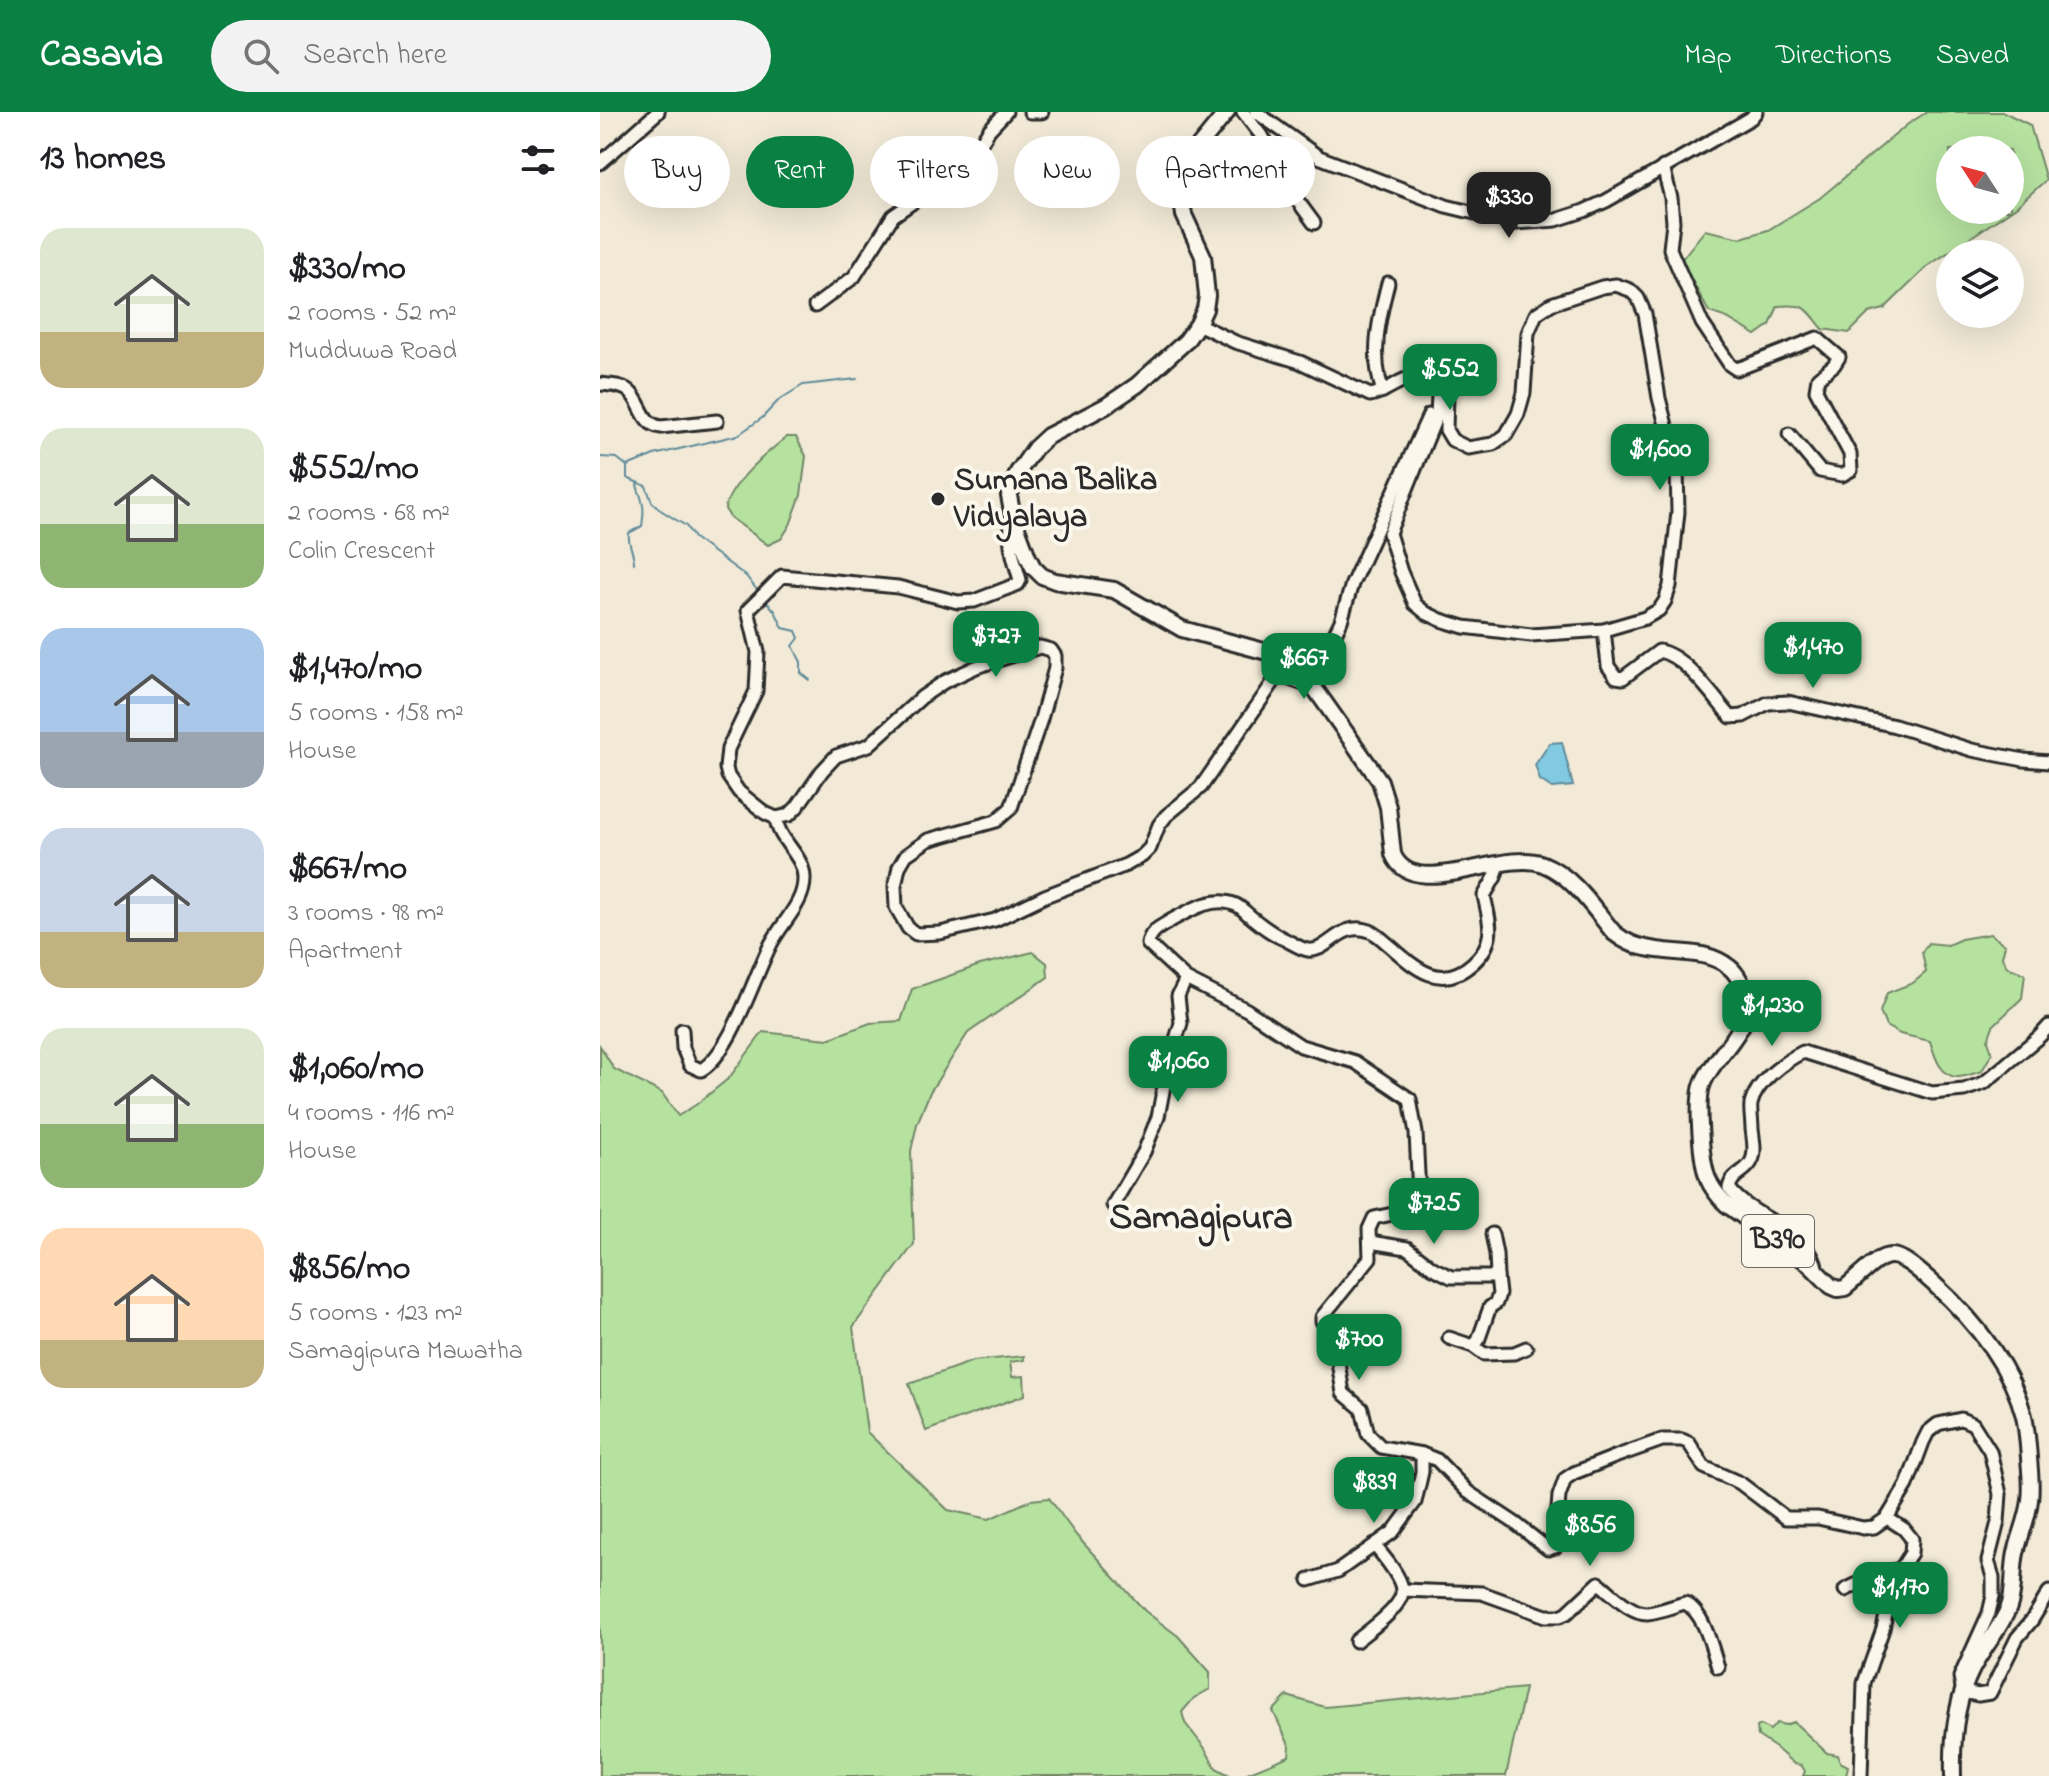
<!DOCTYPE html>
<meta charset="utf-8">
<style>
body{margin:0;font-family:"Indie Flower",sans-serif;background:#f2f2f2;color:#202124;height:100vh;display:flex;flex-direction:column;font-size:30px;white-space:nowrap}
*{box-sizing:border-box;margin:0}
p{font-size:26px;color:#757577}
.icon{flex:none;width:44px;height:44px;fill:none;stroke:currentColor;stroke-width:2;stroke-linecap:round;stroke-linejoin:round}
.map{position:relative;flex:1;overflow:hidden}
.panel{display:flex;flex-direction:column;background:#fff;width:600px}
.panel>*{flex:none}
.hud{position:absolute;left:24px;top:24px;width:760px;height:72px;display:flex;gap:16px}
.needle{width:52px;rotate:306deg}
.fabs{position:absolute;left:1336px;top:24px;display:grid;gap:16px}
.fabs a{display:grid;place-items:center;width:88px;height:88px;border-radius:50%;background:#fff;box-shadow:0 8px 32px #0002;font-size:40px}
.price{position:absolute;translate:-50% -68px;padding:0 18px;border-radius:16px;background:#0b8043;color:#fff;font-size:26px;line-height:52px;filter:drop-shadow(0 2px 4px #0008)}
.price::after{content:'';position:absolute;left:50%;top:48px;width:24px;height:18px;margin-left:-12px;background:inherit;clip-path:polygon(0 0,100% 0,50% 100%)}
.price.selected{background:#222;color:#fff}
ul{padding:0;list-style:none}
li{display:flex;align-items:center;gap:24px;height:200px;padding:0 40px}
li span{display:grid;place-items:center;flex:none;width:224px;height:160px;border-radius:24px;color:#555}
li>.icon{margin-inline-start:auto}
span .icon{width:96px;height:96px;fill:#fffc;stroke-width:1}
li b{font-size:34px}
h2{display:flex;justify-content:space-between;align-items:center;height:96px;padding:0 40px;font-size:34px}
.tag{padding:0 28px;border-radius:36px;background:#fff;box-shadow:0 8px 32px #0002;font-size:28px;line-height:72px}
.tag.selected{background:#0b8043;color:#fff}
header{display:flex;align-items:center;gap:48px;box-sizing:border-box;height:112px;padding:0 40px;background:#0b8043;color:#fff}
header strong{font-size:38px}
nav{display:flex;gap:44px;margin-inline-start:auto;font-size:28px}
.search{width:560px;height:72px;background:#f2f2f2;display:flex;align-items:center;gap:20px;box-sizing:border-box;padding:0 28px;border-radius:44px;color:#757577;font-size:30px}
main{display:flex;flex:1;min-height:0}
.map>svg:first-child{display:block}
.green{fill:#b6e2a0;stroke:#708666;stroke-width:2;fill-rule:evenodd}
.water{fill:#81cae2;stroke:#5f8a99;stroke-width:2}
.lines{fill:none;stroke-linecap:round;stroke-linejoin:round}
.stream{stroke:#5f8a99;stroke-width:2}
.minor-casing{stroke:#2b2b2b;stroke-width:17}
.major-casing{stroke:#2b2b2b;stroke-width:20}
.minor{stroke:#fbf7ec;stroke-width:11}
.major{stroke:#fbf7ec;stroke-width:14}
.poi-dot{fill:#2b2b2b;stroke:#fbf7ec;stroke-width:3}
.labels{text-anchor:middle;dominant-baseline:central;stroke-width:8;stroke-linejoin:round;paint-order:stroke}
.shield{fill:#fbf7ec;stroke:#696865;stroke-width:2}
.shield-label{font-size:30px;font-weight:bold;fill:#2b2b2b}
.poi-label{font-size:32px;font-weight:bold;fill:#2b2b2b;stroke:#fbf7ec;text-anchor:start}
.quarter-label{font-size:36px;font-weight:bold;fill:#2b2b2b;stroke:#fbf7ec}
</style>
<header>
<strong>Casavia</strong>
<div class="search"><svg class="icon" aria-label="search" viewBox="0 0 24 24"><circle cx="10" cy="10" r="6"/><path d="M15 15l6 6"/></svg>Search here</div>
<nav><a>Map</a><a>Directions</a><a>Saved</a></nav>
</header>
<main>
<section class="panel">
<h2>13 homes<svg class="icon" aria-label="filters" viewBox="0 0 24 24"><path d="M4 7h16M4 17h16"/><circle cx="9" cy="7" r="2"/><circle cx="15" cy="17" r="2"/></svg></h2>
<ul>
<li><span style="background:linear-gradient(#dfe7d0 65%,#c2b280 0)"><svg class="icon" aria-label="home" viewBox="0 0 24 24"><path d="M3 11l9-7 9 7M6 9v11h12V9"/></svg></span><div><b>$330/mo</b><p>2 rooms · 52 m²</p><p>Mudduwa Road</p></div></li>
<li><span style="background:linear-gradient(#dfe7d0 60%,#8fb573 0)"><svg class="icon" aria-label="home" viewBox="0 0 24 24"><path d="M3 11l9-7 9 7M6 9v11h12V9"/></svg></span><div><b>$552/mo</b><p>2 rooms · 68 m²</p><p>Colin Crescent</p></div></li>
<li><span style="background:linear-gradient(#a9c7e8 65%,#9aa5b1 0)"><svg class="icon" aria-label="home" viewBox="0 0 24 24"><path d="M3 11l9-7 9 7M6 9v11h12V9"/></svg></span><div><b>$1,470/mo</b><p>5 rooms · 158 m²</p><p>House</p></div></li>
<li><span style="background:linear-gradient(#c9d6e8 65%,#c2b280 0)"><svg class="icon" aria-label="home" viewBox="0 0 24 24"><path d="M3 11l9-7 9 7M6 9v11h12V9"/></svg></span><div><b>$667/mo</b><p>3 rooms · 98 m²</p><p>Apartment</p></div></li>
<li><span style="background:linear-gradient(#dfe7d0 60%,#8fb573 0)"><svg class="icon" aria-label="home" viewBox="0 0 24 24"><path d="M3 11l9-7 9 7M6 9v11h12V9"/></svg></span><div><b>$1,060/mo</b><p>4 rooms · 116 m²</p><p>House</p></div></li>
<li><span style="background:linear-gradient(#ffd9b3 70%,#c2b280 0)"><svg class="icon" aria-label="home" viewBox="0 0 24 24"><path d="M3 11l9-7 9 7M6 9v11h12V9"/></svg></span><div><b>$856/mo</b><p>5 rooms · 123 m²</p><p>Samagipura Mawatha</p></div></li>
</ul>
</section>
<div class="map">
<svg width="1449" height="1664" viewBox="0 0 1449 1664">
<rect width="100%" height="100%" fill="#f2ead7"/>
<filter id="ink" filterUnits="userSpaceOnUse"><feTurbulence type="fractalNoise" baseFrequency=".0125" numOctaves="2"/><feDisplacementMap in="SourceGraphic" scale="16" xChannelSelector="R" yChannelSelector="G"/><feConvolveMatrix kernelMatrix="1 2 1 2 8 2 1 2 1" color-interpolation-filters="sRGB"/></filter>
<g filter="url(#ink)">
<g class="green">
<path d="M 1327,0 L 1404,0 L 1430,13 L 1446,68 L 1416,95 L 1328,154 L 1284,197 L 1269,201 L 1249,221 L 1223,217 C 1205,195 1208,192 1178,194 L 1170,213 L 1156,223 L 1127,206 L 1109,200 L 1081,148 L 1105,118 L 1141,126 L 1168,118 L 1220,86 L 1308,12 ZM 1350,38 L 1410,38 L 1410,98 L 1350,98 Z"/>
<path d="M 187,325 L 196,325 L 206,344 L 201,383 L 190,413 L 181,427 L 168,433 L 130,405 L 125,397 C 129,373 167,340 187,325 Z"/>
<path d="M 1390,822 L 1405,833 L 1402,845 L 1407,855 L 1425,862 L 1422,886 L 1393,914 L 1388,928 L 1392,941 L 1382,959 C 1375,961 1363,966 1356,965 C 1339,963 1334,941 1330,929 L 1300,922 L 1286,914 L 1280,900 L 1287,881 L 1313,871 L 1326,860 L 1322,840 L 1328,831 L 1348,833 L 1361,827 Z"/>
<path d="M 433,840 L 447,851 L 448,865 L 368,921 L 330,980 L 317,1012 L 311,1039 L 314,1132 L 253,1215 L 267,1320 L 348,1398 L 389,1407 L 431,1388 L 449,1386 L 476,1423 L 545,1499 L 578,1524 L 610,1560 L 610,1577 L 594,1586 L 582,1600 L 585,1611 L 604,1635 L 616,1656 L 631,1664 L 0,1664 L 0,934 L 14,957 L 62,981 L 78,1004 L 97,992 L 129,966 L 163,920 L 228,927 L 270,911 L 301,909 L 312,877 L 380,853 Z"/>
<path d="M 424,1244 L 424,1248 L 410,1250 L 412,1265 L 424,1264 L 425,1283 L 326,1319 L 309,1272 L 373,1249 Z"/>
<path d="M 925,1576 L 906,1664 L 640,1664 L 689,1644 L 690,1635 L 673,1599 L 687,1584 L 725,1595 Z"/>
<path d="M 1194,1610 L 1227,1641 L 1238,1643 L 1240,1650 L 1248,1654 L 1246,1664 L 1203,1664 L 1205,1659 L 1201,1653 L 1194,1652 L 1176,1636 L 1158,1624 L 1157,1615 L 1161,1613 L 1170,1618 L 1177,1611 L 1185,1613 Z"/>
</g>
<path class="water" d="M 962,630 L 973,674 L 952,676 L 940,668 L 935,653 L 950,631 Z"/>
<g class="lines">
<g class="stream">
<path d="M 0,345 L 17,346 L 27,354 L 27,366 L 46,374 L 52,390 L 62,399 L 86,414 L 94,426 L 146,464 L 157,478"/>
<path d="M 27,354 L 54,343 L 138,323 L 162,306 L 179,288 L 203,273 L 257,267"/>
<path d="M 34,451 C 34,439 27,432 29,421 L 42,414 C 43,406 45,398 42,389 C 41,383 38,379 37,372"/>
<path d="M 165,488 L 175,499 L 183,516 L 196,519 L 199,526 L 193,534 L 201,550 L 201,561 L 210,568"/>
</g>
<g class="minor-casing">
<g id="minor">
<path d="M 430,0 L 442,0"/>
<path d="M 643,0 L 674,40 L 686,73 L 714,111"/>
<path d="M 656,0 L 719,45 L 846,94 L 916,111 L 956,108 L 984,99 L 1006,89 L 1151,6 L 1156,0"/>
<path d="M 0,51 L 58,0"/>
<path d="M 1063,55 L 1071,86 L 1073,110 L 1070,137 L 1102,211 L 1130,253 L 1136,257 L 1143,255 L 1217,226 L 1239,245 L 1234,253 L 1218,266 L 1216,278 L 1250,342 L 1251,358 L 1242,363 L 1220,359 L 1189,322"/>
<path d="M 215,194 L 254,165 L 293,104 L 313,90 L 331,71 L 368,52 L 389,18 L 406,0"/>
<path d="M 598,212 L 635,230 L 700,250 L 770,283 C 793,280 812,251 834,272"/>
<path d="M 829,267 L 840,269 L 847,282 L 846,318 L 852,328 L 868,336 L 893,332 L 906,323 L 918,302 L 924,281 L 928,221 L 936,202 L 951,192 L 1002,175 L 1016,173 L 1030,178 L 1038,186 L 1045,202 L 1059,286 L 1077,356 L 1078,400 L 1070,474 L 1065,489 L 1059,498 L 1045,506 L 1004,518 L 931,523 L 864,515 L 841,508 L 826,501 L 815,492 L 801,460 L 789,421 L 837,303 L 838,284"/>
<path d="M 0,272 C 10,273 24,273 31,281 C 43,294 42,312 61,315 L 117,309"/>
<path d="M 783,279 C 770,245 779,206 788,171"/>
<path d="M 413,405 C 406,427 414,447 420,468 L 418,472 L 374,489 L 358,490 L 298,475 L 182,464 L 148,498 L 158,540 L 156,579 L 128,637 L 126,656 L 128,664 L 139,680 L 165,701 L 176,706 L 189,703 L 197,695 L 222,659 L 236,644 L 269,633 L 322,585 L 344,570 L 376,555 L 440,535 L 451,538 L 455,544 L 455,556 L 441,607 L 411,696 L 396,709 L 328,728 L 306,743 L 299,755 L 295,774 L 296,795 L 308,816 L 316,822 L 340,821 L 395,808 L 445,784 L 526,753 L 542,744 L 550,736 L 559,713 L 566,704 L 601,675 L 677,565 L 684,565 L 701,571 L 706,565"/>
<path d="M 1004,518 L 1008,554 L 1016,565 L 1023,566 L 1059,539 C 1086,544 1113,585 1131,605 L 1143,604 L 1168,591 L 1188,590 L 1295,614 L 1372,638 L 1424,648 L 1449,650"/>
<path d="M 708,567 L 725,542 L 741,509 L 752,472 L 829,303"/>
<path d="M 899,752 L 895,765 L 884,784 C 890,811 897,829 873,851 C 841,880 816,857 789,833 C 783,828 777,822 770,819 C 740,808 728,841 708,838 C 701,837 692,831 686,828 C 672,822 662,814 650,804 C 646,801 641,795 636,793 C 615,783 590,798 572,808 C 561,815 550,818 548,832 L 586,867 L 647,898 L 701,934 L 755,950 L 810,987 L 816,1021 L 819,1083 L 806,1099 L 774,1106 L 769,1117 L 770,1146 L 722,1205 L 722,1209 L 735,1231 L 743,1281 L 762,1297 L 768,1322 L 781,1335 L 822,1342 L 837,1348 L 868,1380 L 915,1411 L 948,1437 L 955,1435 L 959,1384 L 965,1367 L 974,1361 L 1017,1344 L 1062,1328 L 1082,1328 L 1089,1331 L 1104,1355 L 1140,1371 L 1186,1406 L 1218,1406 L 1263,1416 L 1274,1415 L 1287,1406 L 1307,1373 L 1323,1330 L 1328,1320 L 1338,1312 L 1361,1307 L 1373,1312 L 1390,1339 L 1400,1382 L 1398,1410 L 1388,1449 L 1393,1465 L 1393,1484 L 1389,1501 L 1360,1565 L 1363,1580 L 1378,1583 L 1390,1581 L 1417,1526 L 1432,1508 L 1449,1480"/>
<path d="M 82,918 L 83,936 L 90,953 L 101,958 C 130,942 154,866 169,836 C 179,813 205,792 204,766 C 204,743 178,729 176,706"/>
<path d="M 513,1093 L 544,1040 L 558,1005 L 568,953 L 581,911 L 578,884 L 586,867"/>
<path d="M 770,1130 L 807,1136 L 833,1156 L 851,1165 L 897,1165"/>
<path d="M 1217,1159 C 1210,1116 1152,1108 1129,1076 C 1132,1061 1147,1061 1152,1048 C 1156,1040 1153,1026 1152,1017 C 1152,1009 1150,999 1151,992 C 1156,970 1185,949 1203,940 L 1332,981 L 1364,978 L 1384,971 L 1440,924 L 1449,914"/>
<path d="M 849,1226 L 873,1234 L 884,1242 L 914,1241 L 926,1236"/>
<path d="M 873,1234 L 878,1229 L 890,1195 L 896,1191 L 899,1182 L 897,1165 L 896,1142 L 892,1122"/>
<path d="M 709,1468 L 738,1459 L 793,1420 L 815,1390 L 822,1360 L 822,1342"/>
<path d="M 802,1478 L 882,1481 L 946,1504 L 960,1504 L 967,1501 L 999,1471 C 1012,1481 1030,1501 1047,1501 C 1059,1500 1073,1494 1085,1491 C 1104,1500 1112,1536 1118,1555"/>
<path d="M 1245,1478 L 1274,1464 L 1300,1457"/>
<path d="M 756,1529 C 768,1519 805,1494 802,1477 C 800,1463 784,1445 775,1434"/>
<path d="M 1261,1664 L 1264,1571 L 1283,1517 L 1293,1469 L 1311,1441 L 1312,1427 L 1304,1417 L 1287,1406"/>
</g>
</g>
<g class="major-casing">
<path id="major" d="M 627,0 L 586,50 L 579,68 L 584,103 L 603,144 L 607,184 L 605,197 L 598,212 L 586,229 L 537,273 L 506,294 L 448,324 L 435,336 L 418,360 L 409,384 L 413,405 L 428,445 L 433,455 L 442,464 L 455,469 L 514,478 L 582,517 L 667,540 L 698,558 L 708,567 L 780,669 L 788,695 L 793,742 C 812,791 903,736 943,752 C 973,764 994,797 1014,821 C 1023,828 1034,834 1046,836 C 1074,843 1105,836 1129,855 C 1136,860 1139,867 1143,874 C 1162,912 1115,940 1103,971 C 1096,987 1101,1050 1108,1067 C 1112,1077 1118,1084 1126,1092 L 1207,1150 L 1231,1174 L 1238,1177 L 1245,1176 C 1288,1139 1287,1130 1333,1171 C 1373,1207 1410,1251 1424,1304 C 1427,1318 1428,1332 1429,1346 C 1430,1360 1432,1375 1430,1388 C 1428,1407 1420,1423 1416,1441 C 1412,1459 1415,1478 1409,1495 C 1400,1517 1383,1536 1372,1557 C 1356,1588 1352,1629 1353,1664"/>
</g>
<use href="#minor" class="minor"/>
<use href="#major" class="major"/>
</g>
</g>
<circle class="poi-dot" cx="338" cy="387" r="8"/>
<g class="labels">
<rect class="shield" x="1142" y="1103" width="72" height="52" rx="6"/>
<g class="shield-label">
<text x="1178" y="1129">B390</text>
</g>
<g class="poi-label">
<text x="354" y="369">Sumana Balika<tspan x="354" dy="37">Vidyalaya</tspan></text>
</g>
<g class="quarter-label">
<text x="601" y="1107">Samagipura</text>
</g>
</g>
</svg>
<div class="fabs">
<a><svg class="needle" viewBox="-14 -14 28 28"><path d="M0-13l5 13h-10z" fill="#e53935"/><path d="M0 13l5-13h-10z" fill="#757577"/></svg></a>
<a><svg class="icon" aria-label="layers" viewBox="0 0 24 24"><path d="M12 4l9 5-9 5-9-5zM3 14l9 5 9-5"/></svg></a>
</div>
<b class="price selected" style="left:909px;top:128px">$330</b>
<b class="price" style="left:850px;top:300px">$552</b>
<b class="price" style="left:1060px;top:380px">$1,600</b>
<b class="price" style="left:396px;top:567px">$727</b>
<b class="price" style="left:1213px;top:578px">$1,470</b>
<b class="price" style="left:704px;top:589px">$667</b>
<b class="price" style="left:1172px;top:936px">$1,230</b>
<b class="price" style="left:578px;top:992px">$1,060</b>
<b class="price" style="left:834px;top:1134px">$725</b>
<b class="price" style="left:759px;top:1270px">$700</b>
<b class="price" style="left:774px;top:1413px">$839</b>
<b class="price" style="left:990px;top:1456px">$856</b>
<b class="price" style="left:1300px;top:1518px">$1,170</b>
<div class="hud">
<a class="tag">Buy</a>
<a class="tag selected">Rent</a>
<a class="tag">Filters</a>
<a class="tag">New</a>
<a class="tag">Apartment</a>
</div>
</div>
</main>
